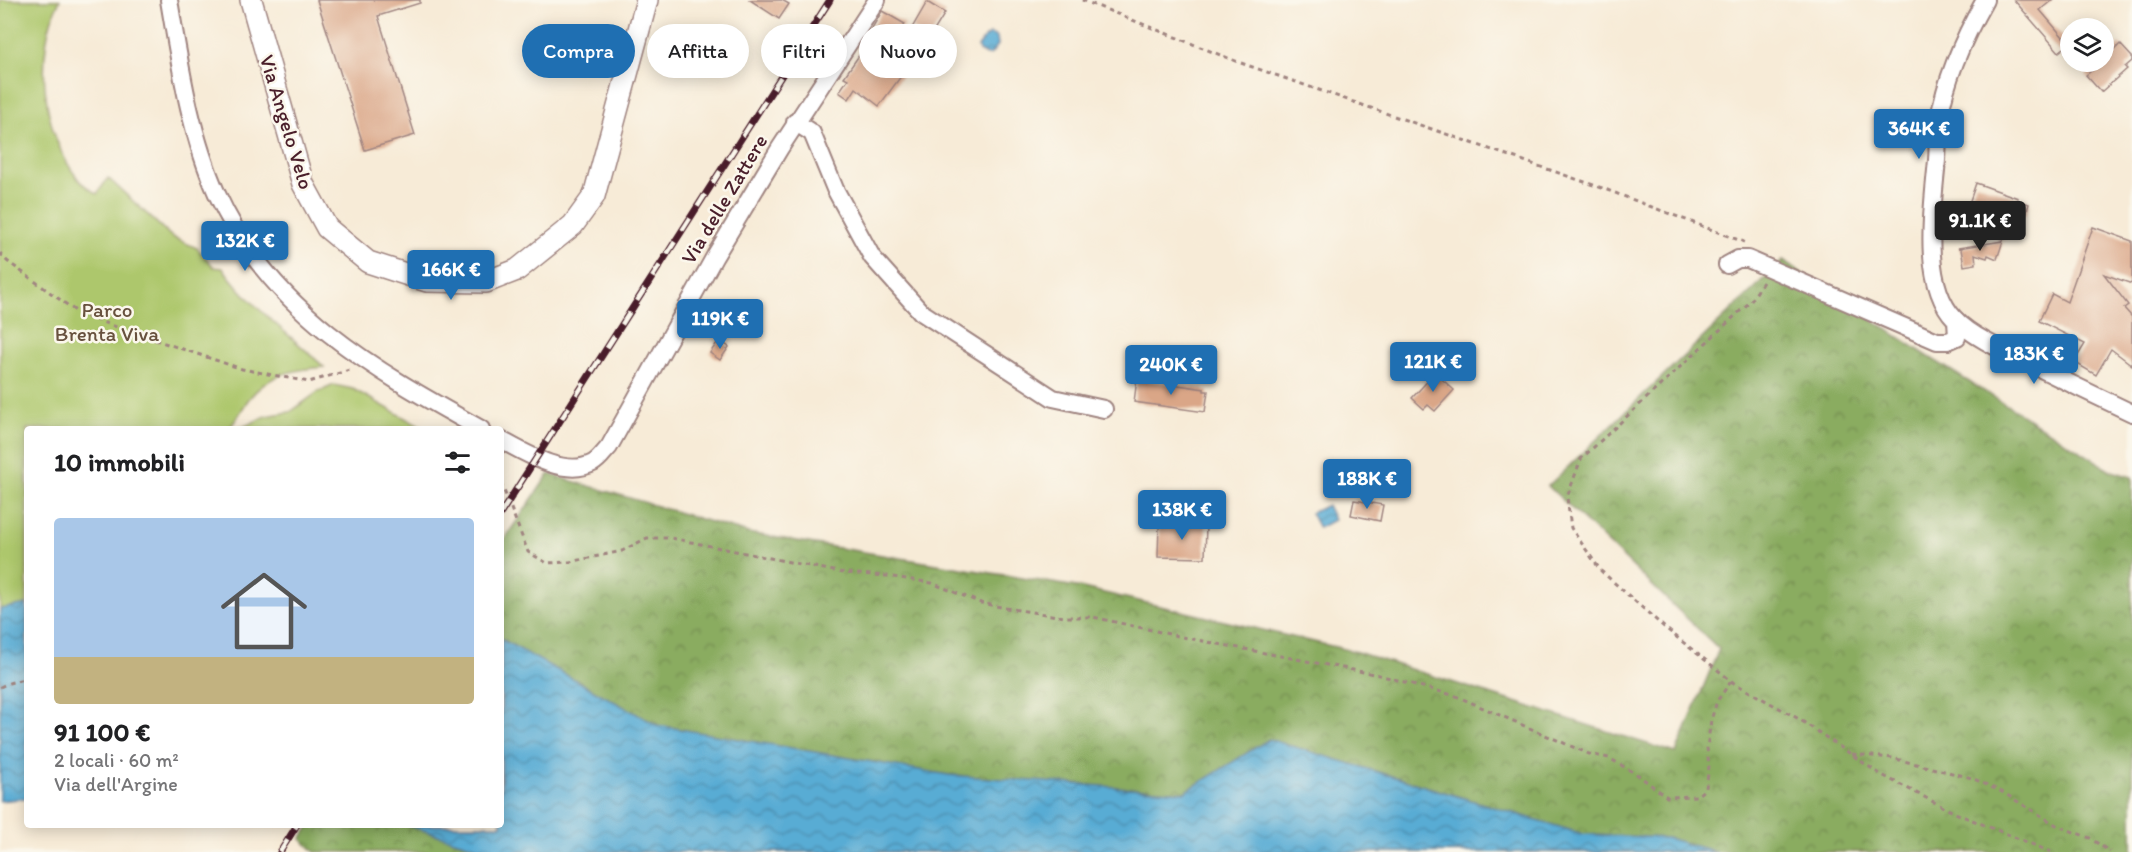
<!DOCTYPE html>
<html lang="it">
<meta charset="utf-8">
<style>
body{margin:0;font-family:Itim,sans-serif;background:#f2f2f2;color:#202124;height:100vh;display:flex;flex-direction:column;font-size:22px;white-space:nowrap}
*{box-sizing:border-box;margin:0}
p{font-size:20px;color:#757577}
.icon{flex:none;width:33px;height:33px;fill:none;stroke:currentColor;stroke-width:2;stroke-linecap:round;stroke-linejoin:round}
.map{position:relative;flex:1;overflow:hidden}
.side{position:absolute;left:24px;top:426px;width:480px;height:402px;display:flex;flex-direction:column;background:#fff;border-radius:6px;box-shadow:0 3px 15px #0003}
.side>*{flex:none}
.top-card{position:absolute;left:522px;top:24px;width:570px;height:54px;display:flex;gap:12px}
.buttons{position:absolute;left:2060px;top:18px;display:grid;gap:12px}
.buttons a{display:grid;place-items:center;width:54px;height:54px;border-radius:50%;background:#fff;box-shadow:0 3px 15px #0003;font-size:30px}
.price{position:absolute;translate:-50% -51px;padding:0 14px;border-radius:6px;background:#1f6fb2;color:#fff;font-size:20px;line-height:39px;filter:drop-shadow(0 2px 3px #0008)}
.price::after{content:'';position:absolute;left:50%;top:36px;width:18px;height:14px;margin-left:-9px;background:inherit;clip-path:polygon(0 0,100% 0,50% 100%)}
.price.active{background:#222;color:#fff}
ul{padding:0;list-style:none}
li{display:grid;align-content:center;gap:12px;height:318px;padding:0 30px}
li+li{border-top:2px solid #e0e0e0}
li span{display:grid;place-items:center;height:186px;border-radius:6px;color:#555}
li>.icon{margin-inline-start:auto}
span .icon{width:108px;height:108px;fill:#fffc;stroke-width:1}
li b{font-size:26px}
h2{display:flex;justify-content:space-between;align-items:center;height:72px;padding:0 30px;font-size:26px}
.chip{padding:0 21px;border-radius:27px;background:#fff;box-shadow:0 3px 15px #0003;font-size:21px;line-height:54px}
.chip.active{background:#1f6fb2;color:#fff}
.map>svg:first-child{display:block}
.forest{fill:url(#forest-crowns);stroke:#6a6646;stroke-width:1.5}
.park{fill:#adc76c;stroke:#7c734c;stroke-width:1.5}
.water{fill:url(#water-waves);stroke:#516680;stroke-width:1.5}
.building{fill:#daa687}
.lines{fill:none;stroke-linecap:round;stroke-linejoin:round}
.minor-casing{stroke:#a08581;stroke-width:20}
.major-casing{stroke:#a08581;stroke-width:24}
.path{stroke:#a08581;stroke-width:3;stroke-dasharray:4.5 4.5;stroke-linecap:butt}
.minor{stroke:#fff;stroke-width:16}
.major{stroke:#fff;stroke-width:21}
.rail-casing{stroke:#4a1f2b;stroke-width:7}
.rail{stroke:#fbf7ec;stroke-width:4.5;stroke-dasharray:14;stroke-linecap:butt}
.labels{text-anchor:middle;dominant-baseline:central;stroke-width:5;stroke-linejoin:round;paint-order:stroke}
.street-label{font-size:21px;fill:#4a1f2b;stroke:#fbf7ec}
.park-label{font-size:21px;fill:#68513e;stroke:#fbf7ec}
</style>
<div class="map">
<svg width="2132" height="852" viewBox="0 0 2132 852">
<defs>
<pattern id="forest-crowns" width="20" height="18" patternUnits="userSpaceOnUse" patternTransform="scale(1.5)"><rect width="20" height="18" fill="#8aac60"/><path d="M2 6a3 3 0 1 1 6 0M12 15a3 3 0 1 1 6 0" fill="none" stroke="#738b4f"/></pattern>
<pattern id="water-waves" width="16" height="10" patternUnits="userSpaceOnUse" patternTransform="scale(1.5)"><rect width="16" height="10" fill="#58acd4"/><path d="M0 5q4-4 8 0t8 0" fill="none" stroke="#4b8bac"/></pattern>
</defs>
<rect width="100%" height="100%" fill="#fbf7ec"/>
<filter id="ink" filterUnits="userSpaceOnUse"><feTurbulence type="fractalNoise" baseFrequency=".0167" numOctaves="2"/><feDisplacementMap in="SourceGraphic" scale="12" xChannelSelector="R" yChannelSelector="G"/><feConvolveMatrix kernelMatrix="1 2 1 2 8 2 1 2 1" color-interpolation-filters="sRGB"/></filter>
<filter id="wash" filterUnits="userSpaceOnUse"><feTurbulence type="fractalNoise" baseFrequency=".008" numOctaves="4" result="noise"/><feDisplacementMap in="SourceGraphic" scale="24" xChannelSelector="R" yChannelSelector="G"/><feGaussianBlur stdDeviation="1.35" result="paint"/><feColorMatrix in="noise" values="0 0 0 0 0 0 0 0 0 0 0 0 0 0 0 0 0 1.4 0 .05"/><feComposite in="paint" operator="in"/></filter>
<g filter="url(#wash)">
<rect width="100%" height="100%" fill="#f7ebd7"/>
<path class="forest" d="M 1783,261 L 1926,355 L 2112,471 L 2132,477 L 2132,852 L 315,852 L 301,839 L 310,825 L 501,825 L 501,544 L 549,474 L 748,533 L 1083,588 L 1357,652 L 1676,753 L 1719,649 L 1548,486 Z"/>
<path class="park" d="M 0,0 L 60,0 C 33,50 42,136 79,180 C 84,185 91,190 97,194 L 108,178 L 172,237 L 197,248 L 214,267 L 223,268 C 251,308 290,334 324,367 C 293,370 269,373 248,400 C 242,409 237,420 230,427 L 241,428 L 266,416 L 290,412 L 318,392 L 334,385 L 353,389 L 425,429 L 27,429 L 27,691 L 0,690 Z"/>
<g class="water">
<path d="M 990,34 L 997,37 L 998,45 L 990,55 L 986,55 L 979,51 L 978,47 L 985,37 Z"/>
<path d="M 1327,505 L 1334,520 L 1319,528 L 1311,513 Z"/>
<path d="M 27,604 L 27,798 L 0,801 L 0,609 Z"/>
<path d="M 501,639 L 657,725 L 949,775 L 1185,792 L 1269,739 L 1583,834 L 1667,838 L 1717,852 L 493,852 L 406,825 L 501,825 Z"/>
</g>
<g id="blocks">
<g class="building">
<path d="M 317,0 L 420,0 L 420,3 L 378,16 L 415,135 L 365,150 Z"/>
<path d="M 750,0 L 782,0 L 789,4 L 779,19 Z"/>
<path d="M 2014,0 L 2052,0 L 2040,10 L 2069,44 L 2059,52 Z"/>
<path d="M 927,2 L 945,13 L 929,39 L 912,28 Z"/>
<path d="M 882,11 L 905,24 L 892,48 L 913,60 L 879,106 L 856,88 L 849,99 L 839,92 L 848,79 L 844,77 L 867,44 L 864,42 Z"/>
<path d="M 2120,44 L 2132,57 L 2132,61 L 2125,67 L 2127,69 L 2101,92 L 2086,75 L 2103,62 Z"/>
<path d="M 1976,183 L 2018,198 L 2017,200 L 2029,204 L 2025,216 L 2014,212 L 2004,239 L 1962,224 Z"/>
<path d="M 2093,227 L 2132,241 L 2132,284 L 2104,274 L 2128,305 L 2124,308 L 2132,317 L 2132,365 L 2111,349 L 2096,375 L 2074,362 L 2085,344 L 2039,321 L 2052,294 L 2067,302 Z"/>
<path d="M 2003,241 L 1997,259 L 1988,255 L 1987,258 L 1975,254 L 1976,264 L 1964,266 L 1961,249 L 1958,248 Z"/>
<path d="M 719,340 L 729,347 L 720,360 L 710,353 Z"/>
<path d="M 1435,373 L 1454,390 L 1435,411 L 1428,405 L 1424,409 L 1412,398 Z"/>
<path d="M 1137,379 L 1204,389 L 1204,391 L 1208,391 L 1205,412 L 1134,402 Z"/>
<path d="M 1354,500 L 1383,505 L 1380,521 L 1351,515 Z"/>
<path d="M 1159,524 L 1206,525 L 1205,558 L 1158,557 Z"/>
</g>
</g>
</g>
<g filter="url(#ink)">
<use href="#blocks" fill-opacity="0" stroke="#a08581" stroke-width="1.5"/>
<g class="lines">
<g class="minor-casing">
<g id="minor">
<path d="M 169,0 C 180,65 190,134 217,194 C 270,311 374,370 481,429"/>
<path d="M 1985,0 C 1964,37 1946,77 1939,119 C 1937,132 1938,147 1937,160 C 1933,205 1920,283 1955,319 C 1971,336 2004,351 2025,361 C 2061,379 2096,396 2132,413"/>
<path d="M 795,122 L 812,133 L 835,189 L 872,257 L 921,312 L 1053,398 L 1104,409"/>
<path d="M 1727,265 L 1738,259 L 1748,259 L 1937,341 L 1948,341 L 1957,337 L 1956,320"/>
<path d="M 501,440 C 525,453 565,478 593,463 C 599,460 605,451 609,447 L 715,256 L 780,148 L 877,0"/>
</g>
</g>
<g class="major-casing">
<path id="major" d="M 251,0 L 303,184 L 327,228 L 368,262 L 427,281 L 486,282 L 517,270 L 573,225 L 594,196 L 647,0"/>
</g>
<g class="path">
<path d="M 1082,0 L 1238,62 L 1602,188 L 1744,242"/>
<path d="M 0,253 L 7,261 L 81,315 L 242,369 L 309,382 L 353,369"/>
<path d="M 1763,282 L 1751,301 L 1581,459 L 1567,497 L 1571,528 L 1601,571 L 1664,627 L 1734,683 L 1799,719 L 1880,774 L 1955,813 L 2051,852"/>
<path d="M 501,483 L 528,552 L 547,563 L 570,562 L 622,551 L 647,538 L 671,538 L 844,573 L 887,576 L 932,583 L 981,603 L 1006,608 L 1064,617 L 1093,617 L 1187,638 L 1379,675 L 1456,696 L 1589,754 L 1609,758 L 1638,775 L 1667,797 L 1697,796 L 1706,788 L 1709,766 L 1707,748 L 1711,720 L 1717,701 L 1732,680"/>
<path d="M 0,687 L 9,683 L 27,678"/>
<path d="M 1852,754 L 1892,758 L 1972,778 L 2002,792 L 2058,826 L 2090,838 L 2110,852"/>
</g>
<use href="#minor" class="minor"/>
<use href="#major" class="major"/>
<g class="rail-casing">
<g id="rail">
<path d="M 501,513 L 830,0"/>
<path d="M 280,852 L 297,825"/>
</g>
</g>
<use href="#rail" class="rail"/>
</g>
</g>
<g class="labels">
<g class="street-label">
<text transform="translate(287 122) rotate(73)">Via Angelo Velo</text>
<text transform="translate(724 199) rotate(-59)">Via delle Zattere</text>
</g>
<g class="park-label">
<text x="107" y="309">Parco<tspan x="107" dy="24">Brenta Viva</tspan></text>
</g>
</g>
</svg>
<div class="buttons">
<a><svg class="icon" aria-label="layers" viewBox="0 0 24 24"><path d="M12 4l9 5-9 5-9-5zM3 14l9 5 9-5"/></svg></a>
</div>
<b class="price" style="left:1919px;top:160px">364K €</b>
<b class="price active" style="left:1980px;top:252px">91.1K €</b>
<b class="price" style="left:245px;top:272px">132K €</b>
<b class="price" style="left:451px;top:301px">166K €</b>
<b class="price" style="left:720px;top:350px">119K €</b>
<b class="price" style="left:2034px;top:385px">183K €</b>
<b class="price" style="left:1433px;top:393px">121K €</b>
<b class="price" style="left:1171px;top:396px">240K €</b>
<b class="price" style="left:1367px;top:510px">188K €</b>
<b class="price" style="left:1182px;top:541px">138K €</b>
<div class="top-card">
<a class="chip active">Compra</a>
<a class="chip">Affitta</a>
<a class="chip">Filtri</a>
<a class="chip">Nuovo</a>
</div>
<section class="side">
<h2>10 immobili<svg class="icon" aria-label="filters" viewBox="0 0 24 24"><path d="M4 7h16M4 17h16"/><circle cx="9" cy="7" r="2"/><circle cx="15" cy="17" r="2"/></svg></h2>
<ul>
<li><span style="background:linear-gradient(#a9c7e8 75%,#c2b280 0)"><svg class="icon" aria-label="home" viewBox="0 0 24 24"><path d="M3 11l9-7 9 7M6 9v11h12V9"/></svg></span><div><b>91 100 €</b><p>2 locali · 60 m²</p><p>Via dell'Argine</p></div></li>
</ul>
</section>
</div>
